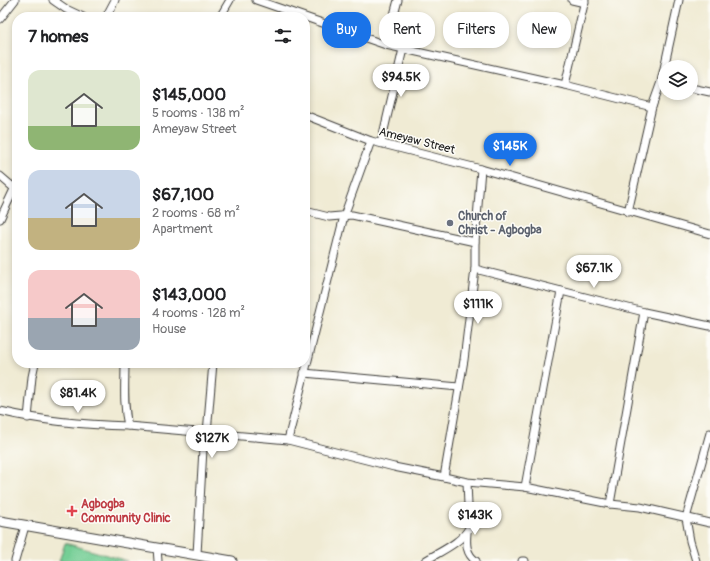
<!DOCTYPE html>
<meta charset="utf-8">
<style>
body{margin:0;font-family:Pangolin,sans-serif;background:#f2f2f2;color:#202124;height:100vh;display:flex;flex-direction:column;font-size:15px;white-space:nowrap}
*{box-sizing:border-box;margin:0}
p{font-size:13px;color:#757577}
.icon{flex:none;width:22px;height:22px;fill:none;stroke:currentColor;stroke-width:2;stroke-linecap:round;stroke-linejoin:round}
.map{position:relative;flex:1;overflow:hidden}
.panel{position:absolute;left:12px;top:12px;width:298px;height:356px;display:flex;flex-direction:column;background:#fff;border-radius:16px;box-shadow:0 2px 6px #0003}
.panel>*{flex:none}
.hud{position:absolute;left:322px;top:12px;width:328px;height:36px;display:flex;gap:8px}
.buttons{position:absolute;left:658px;top:60px;display:grid;gap:8px}
.buttons a{display:grid;place-items:center;width:40px;height:40px;border-radius:50%;background:#fff;box-shadow:0 2px 6px #0003;font-size:20px}
.price{position:absolute;translate:-50% -34px;padding:0 9px;border-radius:14px;background:#fff;color:#222;font-size:13px;line-height:26px;filter:drop-shadow(0 1px 2px #0008)}
.price::after{content:'';position:absolute;left:50%;top:24px;width:12px;height:9px;margin-left:-6px;background:inherit;clip-path:polygon(0 0,100% 0,50% 100%)}
.price.active{background:#1a73e8;color:#fff}
ul{padding:0;list-style:none}
li{display:flex;align-items:center;gap:12px;height:100px;padding:0 16px}
li span{display:grid;place-items:center;flex:none;width:112px;height:80px;border-radius:12px;color:#555}
li>.icon{margin-inline-start:auto}
span .icon{width:48px;height:48px;fill:#fffc;stroke-width:1}
li b{font-size:17px}
h2{display:flex;justify-content:space-between;align-items:center;height:48px;padding:0 16px;font-size:17px}
.chip{padding:0 14px;border-radius:16px;background:#fff;box-shadow:0 2px 6px #0003;font-size:14px;line-height:36px}
.chip.active{background:#1a73e8;color:#fff}
.map>svg:first-child{display:block}
.green{fill:#74ce95;stroke:#487558}
.lines{fill:none;stroke-linecap:round;stroke-linejoin:round}
.minor-casing{stroke:#3c3b38;stroke-width:9}
.tertiary-casing{stroke:#3c3b38;stroke-width:11}
.minor{stroke:#fff;stroke-width:7}
.tertiary{stroke:#fff;stroke-width:9}
.worship-dot{fill:#6b7280;stroke:#fdfcf7;stroke-width:1.5}
.health-dot{fill:#e0444e;stroke:#fdfcf7;stroke-width:1.5}
.labels{text-anchor:middle;dominant-baseline:central;stroke-width:3;stroke-linejoin:round;paint-order:stroke}
.street-label{font-size:12px;fill:#1c1c1c;stroke:#fdfcf7}
.worship-label{font-size:12px;font-weight:bold;fill:#5b616d;stroke:#fdfcf7;text-anchor:start}
.health-label{font-size:12px;font-weight:bold;fill:#be3a42;stroke:#fdfcf7;text-anchor:start}
</style>
<div class="map">
<svg width="710" height="561" viewBox="0 0 710 561">
<rect width="100%" height="100%" fill="#fdfcf7"/>
<filter id="ink" filterUnits="userSpaceOnUse"><feTurbulence type="fractalNoise" baseFrequency=".025" numOctaves="2"/><feDisplacementMap in="SourceGraphic" scale="8" xChannelSelector="R" yChannelSelector="G"/><feConvolveMatrix kernelMatrix="1 2 1 2 8 2 1 2 1" color-interpolation-filters="sRGB"/></filter>
<filter id="wash" filterUnits="userSpaceOnUse"><feTurbulence type="fractalNoise" baseFrequency=".012" numOctaves="4" result="noise"/><feDisplacementMap in="SourceGraphic" scale="16" xChannelSelector="R" yChannelSelector="G"/><feGaussianBlur stdDeviation="0.9" result="paint"/><feColorMatrix in="noise" values="0 0 0 0 0 0 0 0 0 0 0 0 0 0 0 0 0 1.4 0 .05"/><feComposite in="paint" operator="in"/></filter>
<g filter="url(#wash)">
<rect width="100%" height="100%" fill="#f0ebd4"/>
<path class="green" d="M 65,543 L 128,561 L 59,561 Z"/>
</g>
<g filter="url(#ink)">
<g class="lines">
<g class="minor-casing">
<g id="minor">
<path d="M 53,0 L 66,9 L 83,17"/>
<path d="M 256,0 L 386,45 L 565,85 L 652,107"/>
<path d="M 572,0 L 585,3"/>
<path d="M 106,17 L 115,0"/>
<path d="M 220,17 L 230,0"/>
<path d="M 0,19 L 15,0"/>
<path d="M 386,45 L 398,0"/>
<path d="M 565,85 L 585,0"/>
<path d="M 691,88 L 710,92"/>
<path d="M 305,115 L 371,141 L 481,169 L 710,234"/>
<path d="M 381,143 L 403,49"/>
<path d="M 0,176 L 14,188"/>
<path d="M 305,211 L 329,217 L 352,215 L 475,242"/>
<path d="M 628,212 L 652,107 L 661,82 L 679,0"/>
<path d="M 0,219 L 17,183"/>
<path d="M 475,269 L 644,312 L 710,326"/>
<path d="M 125,363 C 125,384 123,404 128,426"/>
<path d="M 304,373 L 459,387"/>
<path d="M 0,411 C 42,421 85,425 128,426 L 288,440 L 394,467 L 444,477 L 467,482 L 525,487 L 610,504 L 640,507 L 710,523"/>
<path d="M 28,418 L 32,377 L 35,363"/>
<path d="M 288,440 L 344,216 L 371,141"/>
<path d="M 444,477 L 464,360 L 475,269 L 475,242 L 481,169"/>
<path d="M 525,487 L 561,291"/>
<path d="M 610,504 L 644,312"/>
<path d="M 467,533 C 466,544 466,554 476,561"/>
<path d="M 157,548 L 158,561"/>
<path d="M 197,554 L 203,449 L 207,433 L 213,363"/>
<path d="M 15,561 L 25,526"/>
<path d="M 425,561 C 439,552 461,543 469,528 L 467,482"/>
<path d="M 522,561 L 525,561"/>
<path d="M 696,561 L 690,541 L 686,518 L 710,433"/>
</g>
</g>
<g class="tertiary-casing">
<path id="tertiary" d="M 0,521 L 232,561"/>
</g>
<use href="#minor" class="minor"/>
<use href="#tertiary" class="tertiary"/>
</g>
</g>
<circle class="worship-dot" cx="450" cy="223" r="4"/>
<path class="health-dot" d="M70 505h4v4h4v4h-4v4h-4v-4h-4v-4h4z"/>
<g class="labels">
<g class="street-label">
<text transform="translate(417 141) rotate(14)">Ameyaw Street</text>
</g>
<g class="worship-label">
<text x="458" y="216">Church of<tspan x="458" dy="14">Christ - Agbogba</tspan></text>
</g>
<g class="health-label">
<text x="81" y="504">Agbogba<tspan x="81" dy="14">Community Clinic</tspan></text>
</g>
</g>
</svg>
<div class="buttons">
<a><svg class="icon" aria-label="layers" viewBox="0 0 24 24"><path d="M12 4l9 5-9 5-9-5zM3 14l9 5 9-5"/></svg></a>
</div>
<b class="price" style="left:401px;top:98px">$94.5K</b>
<b class="price active" style="left:510px;top:167px">$145K</b>
<b class="price" style="left:594px;top:289px">$67.1K</b>
<b class="price" style="left:478px;top:325px">$111K</b>
<b class="price" style="left:78px;top:414px">$81.4K</b>
<b class="price" style="left:212px;top:459px">$127K</b>
<b class="price" style="left:475px;top:536px">$143K</b>
<div class="hud">
<a class="chip active">Buy</a>
<a class="chip">Rent</a>
<a class="chip">Filters</a>
<a class="chip">New</a>
</div>
<section class="panel">
<h2>7 homes<svg class="icon" aria-label="filters" viewBox="0 0 24 24"><path d="M4 7h16M4 17h16"/><circle cx="9" cy="7" r="2"/><circle cx="15" cy="17" r="2"/></svg></h2>
<ul>
<li><span style="background:linear-gradient(#dfe7d0 70%,#8fb573 0)"><svg class="icon" aria-label="home" viewBox="0 0 24 24"><path d="M3 11l9-7 9 7M6 9v11h12V9"/></svg></span><div><b>$145,000</b><p>5 rooms · 138 m²</p><p>Ameyaw Street</p></div></li>
<li><span style="background:linear-gradient(#c9d6e8 60%,#c2b280 0)"><svg class="icon" aria-label="home" viewBox="0 0 24 24"><path d="M3 11l9-7 9 7M6 9v11h12V9"/></svg></span><div><b>$67,100</b><p>2 rooms · 68 m²</p><p>Apartment</p></div></li>
<li><span style="background:linear-gradient(#f6c9c9 60%,#9aa5b1 0)"><svg class="icon" aria-label="home" viewBox="0 0 24 24"><path d="M3 11l9-7 9 7M6 9v11h12V9"/></svg></span><div><b>$143,000</b><p>4 rooms · 128 m²</p><p>House</p></div></li>
</ul>
</section>
</div>
